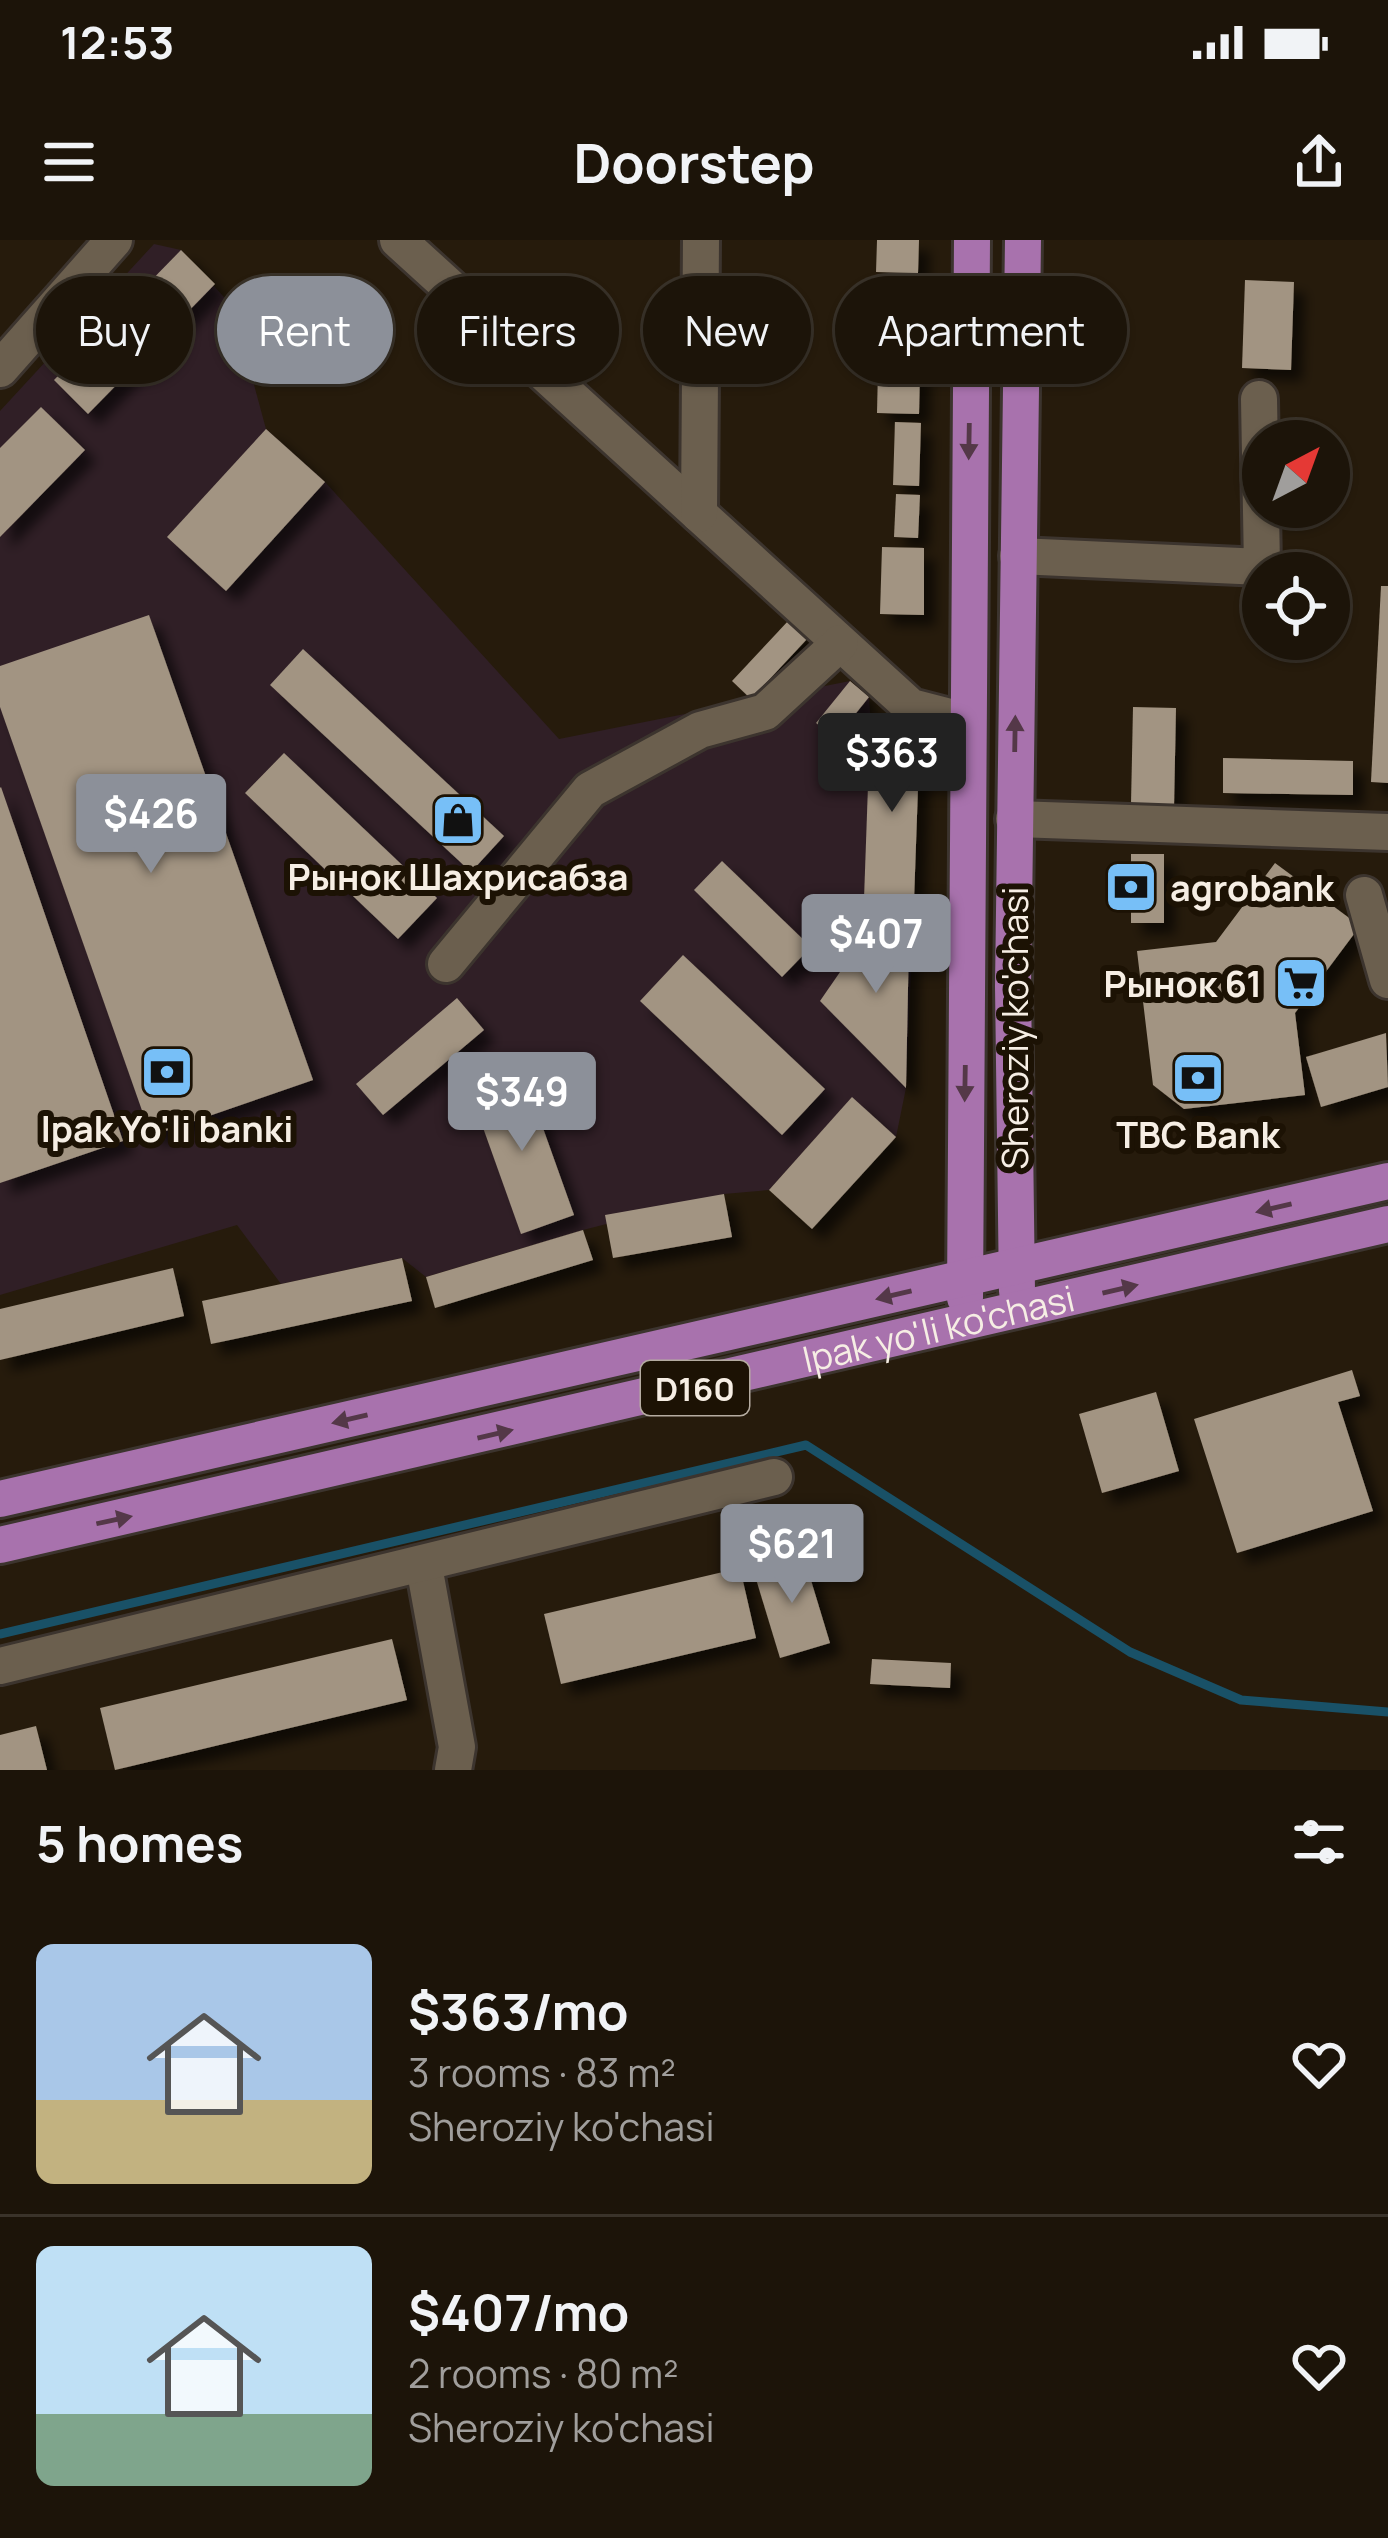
<!DOCTYPE html>
<meta charset="utf-8">
<style>
body{margin:0;font-family:Manrope,sans-serif;background:#251d12;color:#f1f3f6;height:100vh;display:flex;flex-direction:column;font-size:45px;white-space:nowrap}
*{box-sizing:border-box;margin:0}
p{font-size:39px;color:#a09e9c}
.icon{flex:none;width:66px;height:66px;fill:none;stroke:currentColor;stroke-width:2;stroke-linecap:round;stroke-linejoin:round}
.map{position:relative;height:1530px;overflow:hidden}
.details{display:flex;flex-direction:column;background:#1c1409;flex:1}
.details>*{flex:none}
.banner{position:absolute;left:36px;top:36px;width:1317px;height:108px;display:flex;gap:24px}
.needle{width:78px;rotate:41deg}
.tools{position:absolute;left:1242px;top:180px;display:grid;gap:24px}
.tools a{display:grid;place-items:center;width:108px;height:108px;border-radius:50%;background:#1c1409;box-shadow:0 3px 9px #0004,0 0 0 3px #3a332a;font-size:60px}
.price{position:absolute;translate:-50% -102px;padding:0 27px;border-radius:12px;background:#8c9099;color:#fff;font-size:39px;line-height:78px;filter:drop-shadow(0 3px 6px #0008)}
.price::after{content:'';position:absolute;left:50%;top:72px;width:36px;height:27px;margin-left:-18px;background:inherit;clip-path:polygon(0 0,100% 0,50% 100%)}
.price.active{background:#222;color:#fff}
ul{padding:0;list-style:none}
li{display:flex;align-items:center;gap:36px;height:300px;padding:0 36px}
li+li{border-top:3px solid #3a332a}
li span{display:grid;place-items:center;flex:none;width:336px;height:240px;border-radius:18px;color:#555}
li>.icon{margin-inline-start:auto}
span .icon{width:144px;height:144px;fill:#fffc;stroke-width:1}
li b{font-size:51px}
h2{display:flex;justify-content:space-between;align-items:center;height:144px;padding:0 36px;font-size:51px}
.pill{padding:0 42px;border-radius:54px;background:#1c1409;box-shadow:0 3px 9px #0004,0 0 0 3px #3a332a;font-size:42px;line-height:108px}
.pill.active{background:#8c9099;color:#fff}
.status{display:flex;justify-content:space-between;align-items:center;height:84px;padding:0 60px;background:#1c1409;direction:ltr}
.status svg{height:33px;fill:currentColor}
header{display:flex;justify-content:space-between;align-items:center;height:156px;padding:0 36px;background:#1c1409;font-size:54px;font-weight:700}
.map>svg:first-child{display:block}
.commercial{fill:#301f26}
.lines{fill:none;stroke-linecap:round;stroke-linejoin:round}
.stream{stroke:#195167;stroke-width:9}
.building{fill:#a29482;filter:url(#shadow)}
.minor-casing{stroke:#3c342e;stroke-width:42}
.major-casing{stroke:#3c342e;stroke-width:42}
.minor{stroke:#6b5f4e;stroke-width:36}
.major{stroke:#a872ad;stroke-width:36}
.oneway{fill:#543848}
.labels{text-anchor:middle;dominant-baseline:central;stroke-width:12;stroke-linejoin:round;paint-order:stroke}
.shield{fill:#1c1204;stroke:#b5aca1;stroke-width:3}
.shield-label{font-size:33px;font-weight:bold;fill:#f6eee4}
.poi-label{font-size:36px;font-weight:bold;fill:#f6eee4;stroke:#1c1204}
.street-label{font-size:36px;fill:#f6eee4;stroke:#1c1204}
</style>
<div class="status"><b>12:53</b><svg viewBox="0 0 49 12"><path d="M0 12V9h3v3zM5 12V6h3v6zM10 12V3h3v9zM15 12V0h3v12zM26 1h20v11H26zM47 4h2v5h-2z"/></svg></div>
<header><svg class="icon" aria-label="menu" viewBox="0 0 24 24"><path d="M4 6h16M4 12h16M4 18h16"/></svg>Doorstep<svg class="icon" aria-label="share" viewBox="0 0 24 24"><path d="M12 15V3M7 8l5-5 5 5M5 13v7h14v-7"/></svg></header>
<div class="map">
<svg width="1388" height="1530" viewBox="0 0 1388 1530">
<defs>
<filter id="shadow"><feDropShadow dx="11" dy="11" stdDeviation="6" flood-color="#0009"/></filter>
</defs>
<rect width="100%" height="100%" fill="#261b0c"/>
<path class="commercial" d="M 154,4 L 181,10 L 233,67 L 266,189 L 325,242 L 559,499 L 850,441 L 869,457 L 871,489 L 914,661 L 906,848 L 896,897 L 852,858 L 769,950 L 724,954 L 583,990 L 426,1037 L 402,1018 L 281,1044 L 237,985 L 0,1055 L 0,171 Z"/>
<g class="lines">
<path class="stream" d="M 0,1394 L 806,1205 L 1130,1412 L 1241,1460 L 1388,1472"/>
</g>
<g class="building">
<path d="M 877,0 L 919,0 L 918,33 L 876,32 Z"/>
<path d="M 181,10 L 215,44 L 88,174 L 54,140 Z"/>
<path d="M 880,40 L 922,42 L 919,174 L 877,173 Z"/>
<path d="M 1245,40 L 1294,42 L 1291,130 L 1242,128 Z"/>
<path d="M 41,167 L 85,210 L 0,297 L 0,208 Z"/>
<path d="M 895,182 L 921,183 L 919,246 L 893,245 Z"/>
<path d="M 266,189 L 325,242 L 226,351 L 167,297 Z"/>
<path d="M 896,254 L 920,255 L 918,298 L 894,297 Z"/>
<path d="M 882,307 L 924,308 L 924,375 L 880,374 Z"/>
<path d="M 1381,346 L 1388,346 L 1388,543 L 1371,542 Z"/>
<path d="M 149,375 L 313,840 L 151,896 L 0,467 L 0,426 Z"/>
<path d="M 789,380 L 808,398 L 751,459 L 732,441 Z"/>
<path d="M 303,409 L 504,596 L 471,632 L 270,445 Z"/>
<path d="M 850,441 L 869,457 L 836,498 L 816,483 Z"/>
<path d="M 1133,467 L 1176,468 L 1174,566 L 1131,565 Z"/>
<path d="M 870,489 L 920,491 L 914,661 L 864,659 Z"/>
<path d="M 284,513 L 437,658 L 398,699 L 245,553 Z"/>
<path d="M 1223,518 L 1353,521 L 1353,555 L 1223,553 Z"/>
<path d="M 1,547 L 123,901 L 0,943 L 0,548 Z"/>
<rect x="1131" y="614" width="33" height="69"/>
<path d="M 722,621 L 811,707 L 782,737 L 694,650 Z"/>
<path d="M 1275,623 L 1360,686 L 1295,773 L 1305,855 L 1184,869 L 1153,845 L 1137,711 L 1216,702 Z"/>
<path d="M 880,674 L 909,699 L 906,848 L 820,761 Z"/>
<path d="M 683,715 L 825,849 L 782,895 L 640,761 Z"/>
<path d="M 457,758 L 484,790 L 383,875 L 356,844 Z"/>
<path d="M 1386,793 L 1388,847 L 1321,867 L 1306,817 Z"/>
<path d="M 524,835 L 574,975 L 521,994 L 471,854 Z"/>
<path d="M 852,857 L 896,897 L 812,989 L 769,950 Z"/>
<path d="M 724,954 L 732,997 L 613,1018 L 605,975 Z"/>
<path d="M 583,990 L 593,1020 L 435,1068 L 426,1037 Z"/>
<path d="M 402,1018 L 412,1061 L 211,1104 L 202,1061 Z"/>
<path d="M 173,1028 L 184,1076 L 0,1120 L 0,1069 Z"/>
<path d="M 1352,1130 L 1360,1156 L 1338,1162 L 1373,1271 L 1237,1313 L 1194,1179 Z"/>
<path d="M 1156,1152 L 1179,1231 L 1102,1253 L 1079,1174 Z"/>
<path d="M 803,1314 L 830,1403 L 780,1418 L 753,1329 Z"/>
<path d="M 740,1328 L 756,1398 L 561,1444 L 544,1374 Z"/>
<path d="M 392,1399 L 407,1460 L 115,1530 L 100,1468 Z"/>
<path d="M 872,1419 L 951,1423 L 950,1448 L 870,1444 Z"/>
<path d="M 36,1486 L 47,1530 L 0,1530 L 0,1495 Z"/>
</g>
<g class="lines">
<g class="minor-casing">
<g id="minor">
<path d="M 398,0 L 911,467 L 965,481"/>
<path d="M 0,129 L 114,0"/>
<path d="M 699,274 L 701,0"/>
<path d="M 1018,316 L 1262,327 L 1259,159"/>
<path d="M 1014,579 L 1388,592"/>
<path d="M 1364,655 L 1388,740"/>
<path d="M 446,724 L 590,550 L 700,490 L 765,472 L 840,403"/>
<path d="M 424,1326 L 457,1507 L 453,1530"/>
<path d="M 0,1426 L 774,1237"/>
</g>
</g>
<g class="major-casing">
<g id="major">
<path d="M 1017,1051 L 1013,746 L 1023,0"/>
<path d="M 965,1058 L 972,0"/>
<path d="M 0,1259 L 1388,941"/>
<path id="s1" d="M 0,1305 L 1388,984"/>
</g>
</g>
<use href="#minor" class="minor"/>
<use href="#major" class="major"/>
</g>
<defs><path id="oneway-solid" d="M-6-.8H1V-3.2L6.5 0L1 3.2V.8H-6Z" transform="scale(3)"/></defs>
<g class="oneway">
<use href="#oneway-solid" transform="translate(969 201) rotate(91)"/>
<use href="#oneway-solid" transform="translate(1015 494) rotate(-89)"/>
<use href="#oneway-solid" transform="translate(965 843) rotate(91)"/>
<use href="#oneway-solid" transform="translate(1274 968) rotate(167)"/>
<use href="#oneway-solid" transform="translate(1120 1049) rotate(-13)"/>
<use href="#oneway-solid" transform="translate(894 1055) rotate(167)"/>
<use href="#oneway-solid" transform="translate(350 1179) rotate(167)"/>
<use href="#oneway-solid" transform="translate(495 1194) rotate(-13)"/>
<use href="#oneway-solid" transform="translate(114 1280) rotate(-12)"/>
</g>
<defs>
<g id="shop-square" transform="scale(2.7)"><rect x="-9" y="-9" width="18" height="18" rx="4" fill="#77bff7" stroke="#1c1204"/><path d="M-5-2.5h2.3a2.7 3.5 0 0 1 5.4 0H5L5.5 6h-11ZM-1.5-2.5h3a1.5 2.3 0 0 0-3 0Z" fill="#111"/></g>
<g id="bank-square" transform="scale(2.7)"><rect x="-9" y="-9" width="18" height="18" rx="4" fill="#77bff7" stroke="#1c1204"/><path d="M-6-4H6V4H-6ZM0-2.3a2.3 2.3 0 1 0 0 4.6a2.3 2.3 0 1 0 0-4.6Z" fill="#111"/></g>
<g id="supermarket-square" transform="scale(2.7)"><rect x="-9" y="-9" width="18" height="18" rx="4" fill="#77bff7" stroke="#1c1204"/><path d="M-6-5.5h2.5l.6 2H6L4.5 2H-2.5L-4.4-4H-6ZM-1.5 3.2a1.3 1.3 0 1 0 .1 0ZM3 3.2a1.3 1.3 0 1 0 .1 0Z" fill="#111"/></g>
</defs>
<g fill-rule="evenodd">
<use href="#shop-square" x="458" y="580"/>
<use href="#bank-square" x="1131" y="647"/>
<use href="#supermarket-square" x="1301" y="743"/>
<use href="#bank-square" x="167" y="832"/>
<use href="#bank-square" x="1198" y="838"/>
</g>
<g class="labels">
<rect class="shield" x="641" y="1121" width="108" height="54" rx="9"/>
<g class="shield-label">
<text x="695" y="1148">D160</text>
</g>
<g class="poi-label">
<text x="458" y="636">Рынок Шахрисабза</text>
<text x="1170" y="647" text-anchor="start">agrobank</text>
<text x="1262" y="743" text-anchor="end">Рынок 61</text>
<text x="167" y="888">Ipak Yo'li banki</text>
<text x="1198" y="894">TBC Bank</text>
</g>
<g class="street-label">
<text transform="translate(1014 788) rotate(-90)">Sheroziy ko'chasi</text>
<text stroke="none"><textPath href="#s1" startOffset="963">Ipak yo'li ko'chasi</textPath></text>
</g>
</g>
</svg>
<div class="tools">
<a><svg class="needle" viewBox="-14 -14 28 28"><path d="M0-13l5 13h-10z" fill="#e53935"/><path d="M0 13l5-13h-10z" fill="#a09e9c"/></svg></a>
<a><svg class="icon" aria-label="locate" viewBox="0 0 24 24"><circle cx="12" cy="12" r="6"/><path d="M12 2v4M12 18v4M2 12h4M18 12h4"/></svg></a>
</div>
<b class="price active" style="left:892px;top:575px">$363</b>
<b class="price" style="left:151px;top:636px">$426</b>
<b class="price" style="left:876px;top:756px">$407</b>
<b class="price" style="left:522px;top:914px">$349</b>
<b class="price" style="left:792px;top:1366px">$621</b>
<div class="banner">
<a class="pill">Buy</a>
<a class="pill active">Rent</a>
<a class="pill">Filters</a>
<a class="pill">New</a>
<a class="pill">Apartment</a>
</div>
</div>
<section class="details">
<h2>5 homes<svg class="icon" aria-label="filters" viewBox="0 0 24 24"><path d="M4 7h16M4 17h16"/><circle cx="9" cy="7" r="2"/><circle cx="15" cy="17" r="2"/></svg></h2>
<ul>
<li><span style="background:linear-gradient(#a9c7e8 65%,#c2b280 0)"><svg class="icon" aria-label="home" viewBox="0 0 24 24"><path d="M3 11l9-7 9 7M6 9v11h12V9"/></svg></span><div><b>$363/mo</b><p>3 rooms · 83 m²</p><p>Sheroziy ko'chasi</p></div><svg class="icon" aria-label="heart" viewBox="0 0 24 24"><path d="M12 20l-8-8c-3-5 5-10 8-4 3-6 11-1 8 4z"/></svg></li>
<li><span style="background:linear-gradient(#bfe0f5 70%,#7fa58c 0)"><svg class="icon" aria-label="home" viewBox="0 0 24 24"><path d="M3 11l9-7 9 7M6 9v11h12V9"/></svg></span><div><b>$407/mo</b><p>2 rooms · 80 m²</p><p>Sheroziy ko'chasi</p></div><svg class="icon" aria-label="heart" viewBox="0 0 24 24"><path d="M12 20l-8-8c-3-5 5-10 8-4 3-6 11-1 8 4z"/></svg></li>
</ul>
</section>
